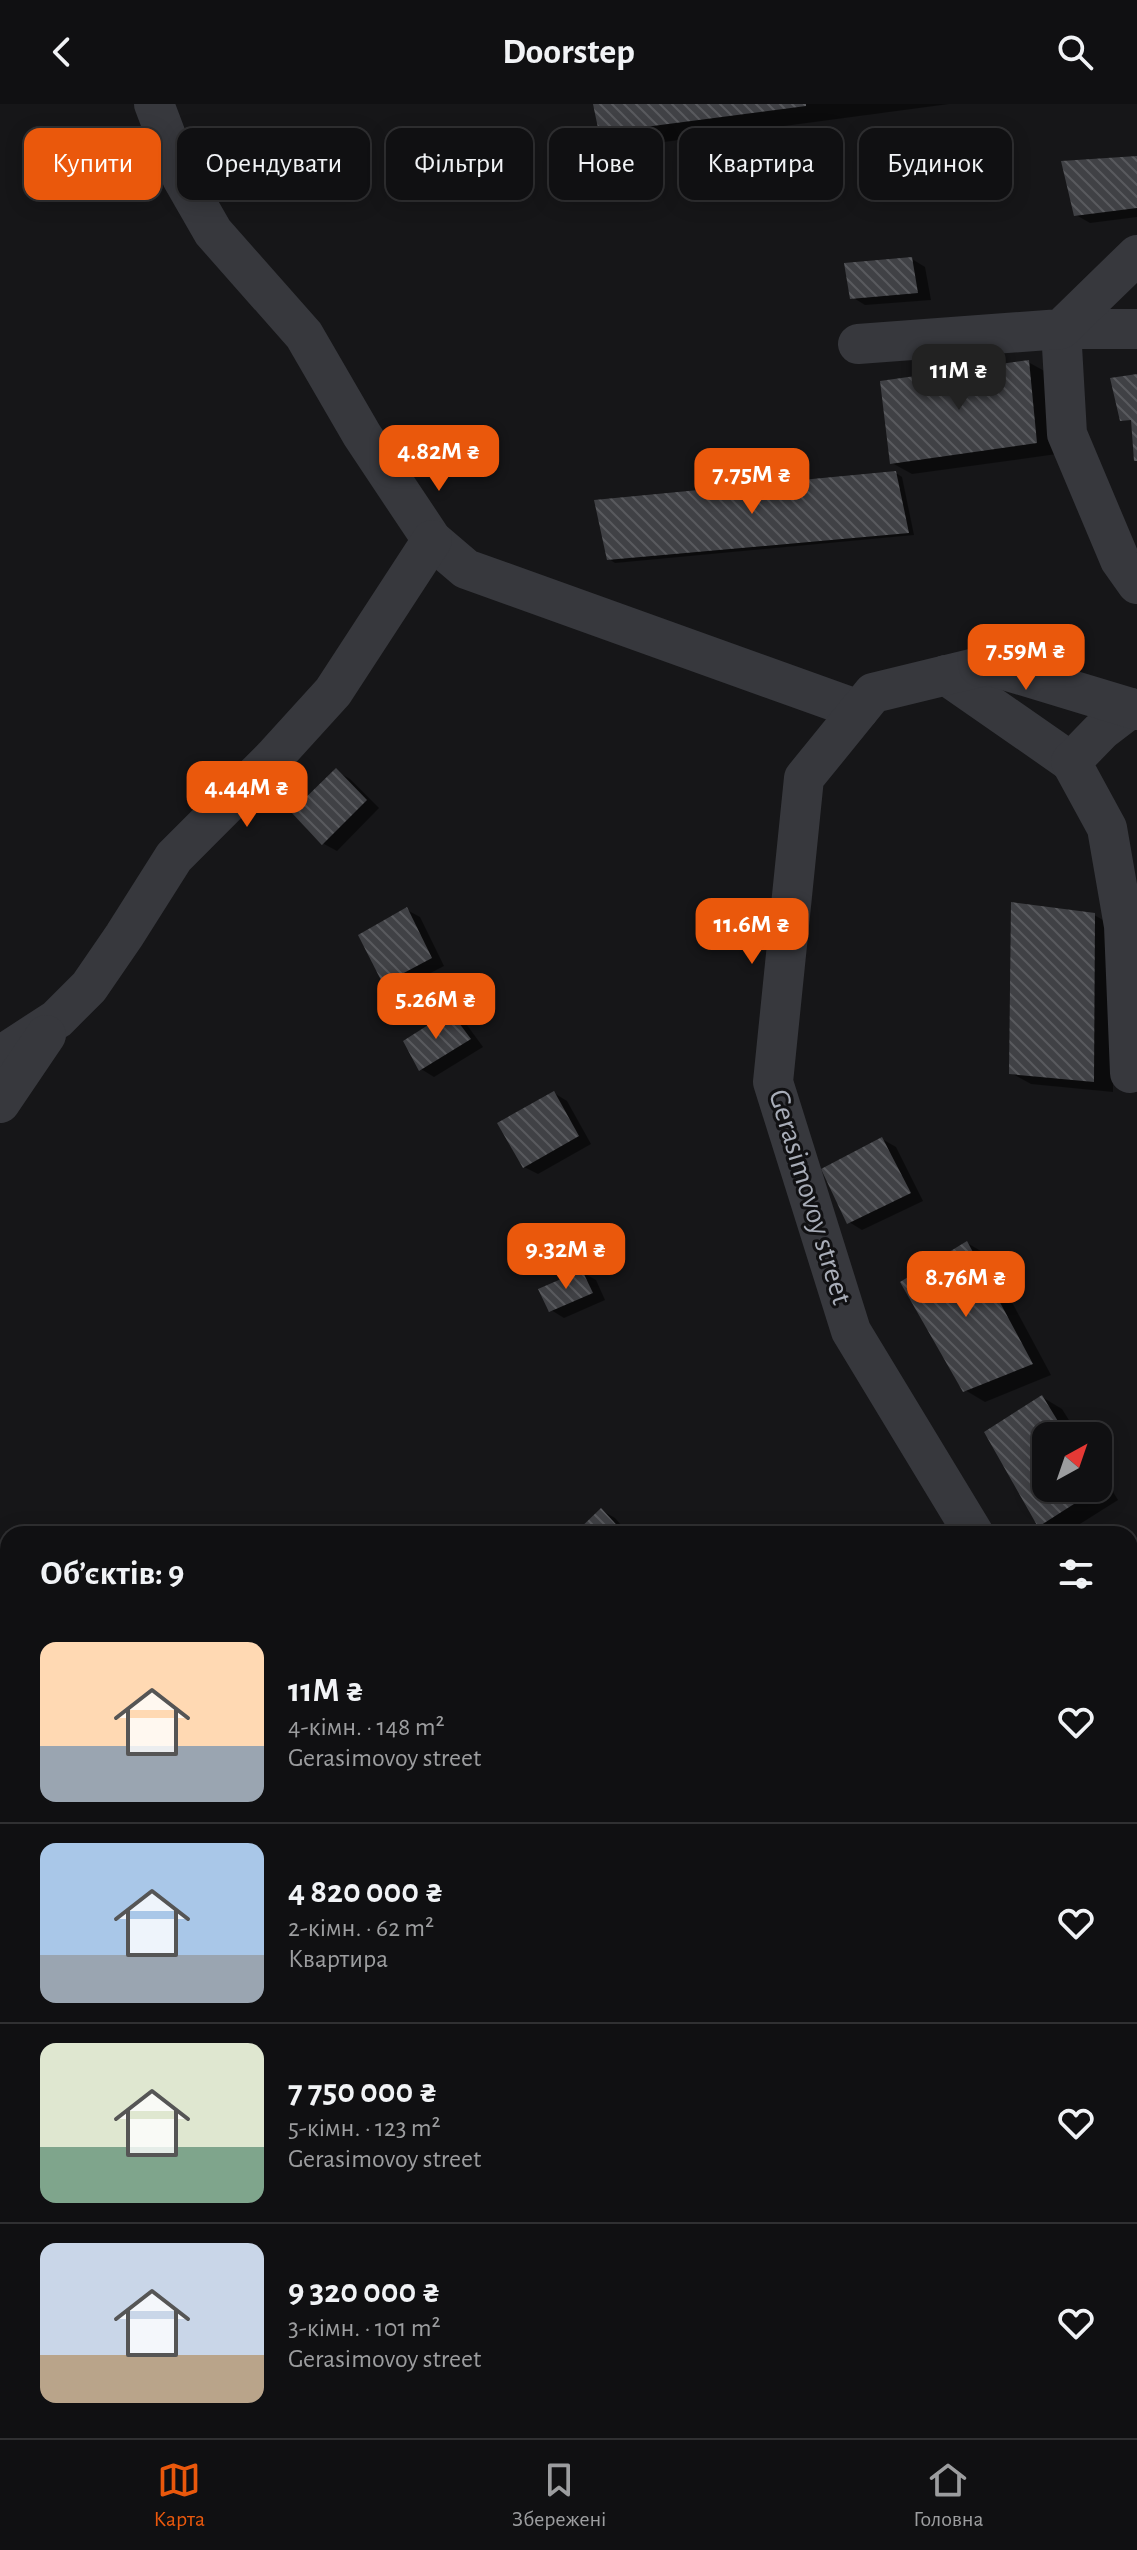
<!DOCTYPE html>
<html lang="uk">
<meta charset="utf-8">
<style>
body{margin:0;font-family:"Alegreya Sans",sans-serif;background:#1e1e20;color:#f1f3f6;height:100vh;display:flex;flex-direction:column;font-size:30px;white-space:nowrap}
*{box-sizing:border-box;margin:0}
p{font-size:26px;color:#9c9d9f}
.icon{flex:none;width:44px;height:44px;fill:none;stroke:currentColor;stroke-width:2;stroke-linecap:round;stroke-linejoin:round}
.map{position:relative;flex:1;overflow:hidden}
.drawer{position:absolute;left:0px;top:1422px;width:1138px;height:912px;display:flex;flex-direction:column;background:#101012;border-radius:24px 24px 0 0;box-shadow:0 4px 20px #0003,0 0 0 2px #303032}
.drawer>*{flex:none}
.banner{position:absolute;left:24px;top:24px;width:1090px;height:72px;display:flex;gap:16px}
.needle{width:52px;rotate:40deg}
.tools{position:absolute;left:1032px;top:1318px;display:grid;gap:16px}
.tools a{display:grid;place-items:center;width:80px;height:80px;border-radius:16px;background:#101012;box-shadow:0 4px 20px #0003,0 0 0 2px #303032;font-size:40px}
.price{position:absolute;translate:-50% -68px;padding:0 18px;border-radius:16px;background:#ea580c;color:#fff;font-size:26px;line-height:52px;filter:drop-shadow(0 2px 4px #0008)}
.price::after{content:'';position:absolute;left:50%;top:48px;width:24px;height:18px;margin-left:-12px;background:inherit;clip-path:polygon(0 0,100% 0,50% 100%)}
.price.selected{background:#222;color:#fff}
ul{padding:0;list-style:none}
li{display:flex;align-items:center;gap:24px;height:200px;padding:0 40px}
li+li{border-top:2px solid #303032}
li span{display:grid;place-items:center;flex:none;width:224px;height:160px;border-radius:16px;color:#555}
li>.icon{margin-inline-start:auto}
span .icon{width:96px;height:96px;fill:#fffc;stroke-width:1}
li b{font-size:34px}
h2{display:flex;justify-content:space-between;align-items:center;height:96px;padding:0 40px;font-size:34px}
.pill{padding:0 28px;border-radius:16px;background:#101012;box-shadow:0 4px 20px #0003,0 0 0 2px #303032;font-size:28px;line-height:72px}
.pill.selected{background:#ea580c;color:#fff}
header{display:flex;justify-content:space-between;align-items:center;height:104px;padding:0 40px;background:#101012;font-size:36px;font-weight:700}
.dock{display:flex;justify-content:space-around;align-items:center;height:112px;border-top:2px solid #303032;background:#101012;font-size:22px;color:#9c9d9f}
.dock a{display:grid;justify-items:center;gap:4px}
.dock .selected{color:#ea580c}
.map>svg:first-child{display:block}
.shadow{fill:#0007}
.building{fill:url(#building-back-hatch)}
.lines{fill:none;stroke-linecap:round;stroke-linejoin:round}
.minor{stroke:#37383d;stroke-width:40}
.labels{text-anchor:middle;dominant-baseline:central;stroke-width:6;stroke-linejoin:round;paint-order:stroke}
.street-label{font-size:30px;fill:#a8adb8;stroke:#111113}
</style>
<header><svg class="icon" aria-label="back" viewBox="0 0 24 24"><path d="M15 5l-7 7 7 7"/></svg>Doorstep<svg class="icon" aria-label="search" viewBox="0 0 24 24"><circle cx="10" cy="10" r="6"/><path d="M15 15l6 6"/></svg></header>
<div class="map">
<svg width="1137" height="2334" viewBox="0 0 1137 2334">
<defs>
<pattern id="building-back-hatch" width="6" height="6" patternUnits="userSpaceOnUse" patternTransform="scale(2)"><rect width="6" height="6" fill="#404145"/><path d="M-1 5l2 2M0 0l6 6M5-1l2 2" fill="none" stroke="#595a5e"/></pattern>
</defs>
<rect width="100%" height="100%" fill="#161618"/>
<g class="shadow">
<path d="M 595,0 L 949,0 L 626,43 L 600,28 Z"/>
<path d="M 1137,54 L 1137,113 L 1090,119 L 1076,111 Z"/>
<path d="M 912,155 L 925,163 L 931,196 L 865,201 L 852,193 Z"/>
<path d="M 1028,258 L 1048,269 L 1057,350 L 912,370 L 892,359 Z"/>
<path d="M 896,369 L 902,373 L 914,431 L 615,459 L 609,455 Z"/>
<path d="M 336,667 L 350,675 L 379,704 L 337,747 L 324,740 L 294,708 Z"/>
<path d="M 407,806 L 420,813 L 444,862 L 398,886 L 384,879 Z"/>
<path d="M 1094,811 L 1114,822 L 1113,988 L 1031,980 L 1011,969 Z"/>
<path d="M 450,909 L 464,917 L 483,943 L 434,973 L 421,965 Z"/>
<path d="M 554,989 L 567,997 L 591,1040 L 538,1070 L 524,1063 Z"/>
<path d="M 882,1035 L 896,1043 L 923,1097 L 862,1126 L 849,1118 Z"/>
<path d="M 967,1139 L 986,1150 L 1051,1271 L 985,1298 L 965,1286 Z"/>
<path d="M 582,1168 L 596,1176 L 605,1196 L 564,1214 L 551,1206 Z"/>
<path d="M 1042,1293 L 1062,1305 L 1079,1332 L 1046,1332 L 1046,1384 L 1098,1384 L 1098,1363 L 1118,1396 L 1064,1430 L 1053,1430 L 1039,1422 Z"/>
<path d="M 601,1406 L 615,1414 L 629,1430 L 577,1430 Z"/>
<path d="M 1135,1452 L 1137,1453 L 1137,1591 L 1130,1587 L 1130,1455 Z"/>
</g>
<g class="building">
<path d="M 593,0 L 806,0 L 806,2 L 599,29 Z"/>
<path d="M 1137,52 L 1137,104 L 1074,112 L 1061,57 Z"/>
<path d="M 912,153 L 918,189 L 850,195 L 844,159 Z"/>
<path d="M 1029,256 L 1037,339 L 890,360 L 880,277 Z"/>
<path d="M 1137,270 L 1137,357 L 1134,357 L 1131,316 L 1120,317 L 1110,274 Z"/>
<path d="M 896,367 L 909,429 L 607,456 L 594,396 Z"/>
<path d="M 336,664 L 367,696 L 322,741 L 291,708 Z"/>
<path d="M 1011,798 L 1095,809 L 1094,978 L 1009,970 Z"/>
<path d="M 407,803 L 432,854 L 383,880 L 358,831 Z"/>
<path d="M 450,907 L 471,935 L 419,967 L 403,937 Z"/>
<path d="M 554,987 L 579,1032 L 523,1064 L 497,1019 Z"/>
<path d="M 882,1033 L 911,1089 L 847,1120 L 821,1065 Z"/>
<path d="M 967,1137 L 1033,1260 L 963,1288 L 900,1178 Z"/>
<path d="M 582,1166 L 593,1189 L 549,1208 L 538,1185 Z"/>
<path d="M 1042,1291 L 1067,1332 L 1046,1332 L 1046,1384 L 1099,1384 L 1038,1423 L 984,1328 Z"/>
<path d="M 601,1404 L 625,1430 L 574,1430 Z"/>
<path d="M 1135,1450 L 1137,1582 L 1130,1586 L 1130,1453 Z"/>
</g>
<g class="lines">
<g class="minor">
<path d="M 154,0 L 182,74 L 213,128 L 304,231 L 362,331 L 432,436 L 466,465 L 859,606"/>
<path d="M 1137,225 L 1061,225 L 1067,330 L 1120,456 L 1137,480"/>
<path d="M 858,240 L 1061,225 L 1137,151"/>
<path d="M 946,571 L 1071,658"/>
<path d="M 0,952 L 57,915 L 89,883 L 124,832 L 174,753 L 273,654 L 333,588 L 432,436"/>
<path d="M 1130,969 L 1124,822 L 1107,724 L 1071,658 L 1101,627 L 1131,604"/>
<path d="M 0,999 L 46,931"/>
<path d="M 974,1430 L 851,1227 L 773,978 L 804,674 L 873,589 L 988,561 L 1137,606"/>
<path d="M 1130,1687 L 1137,1698"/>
</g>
</g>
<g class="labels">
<g class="street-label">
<text transform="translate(810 1093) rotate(73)">Gerasimovoy street</text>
</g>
</g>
</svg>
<div class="tools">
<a><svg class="needle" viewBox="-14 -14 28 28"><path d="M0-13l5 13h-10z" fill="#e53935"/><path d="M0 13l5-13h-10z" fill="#9c9d9f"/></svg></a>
</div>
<b class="price selected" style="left:959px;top:308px">11M ₴</b>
<b class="price" style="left:439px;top:389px">4.82M ₴</b>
<b class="price" style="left:752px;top:412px">7.75M ₴</b>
<b class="price" style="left:1026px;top:588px">7.59M ₴</b>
<b class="price" style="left:247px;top:725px">4.44M ₴</b>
<b class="price" style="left:752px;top:862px">11.6M ₴</b>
<b class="price" style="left:436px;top:937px">5.26M ₴</b>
<b class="price" style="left:566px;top:1187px">9.32M ₴</b>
<b class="price" style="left:966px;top:1215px">8.76M ₴</b>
<div class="banner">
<a class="pill selected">Купити</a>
<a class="pill">Орендувати</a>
<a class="pill">Фільтри</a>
<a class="pill">Нове</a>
<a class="pill">Квартира</a>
<a class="pill">Будинок</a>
</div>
<section class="drawer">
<h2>Об’єктів: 9<svg class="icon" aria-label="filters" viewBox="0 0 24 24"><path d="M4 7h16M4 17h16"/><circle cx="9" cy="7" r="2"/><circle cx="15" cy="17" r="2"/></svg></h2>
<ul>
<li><span style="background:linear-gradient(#ffd9b3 65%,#9aa5b1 0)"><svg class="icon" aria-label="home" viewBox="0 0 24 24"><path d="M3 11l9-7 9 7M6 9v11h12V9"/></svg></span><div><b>11M ₴</b><p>4-кімн. · 148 m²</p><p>Gerasimovoy street</p></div><svg class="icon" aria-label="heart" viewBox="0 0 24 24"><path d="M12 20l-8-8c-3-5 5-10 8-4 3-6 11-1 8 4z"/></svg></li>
<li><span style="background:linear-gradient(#a9c7e8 70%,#9aa5b1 0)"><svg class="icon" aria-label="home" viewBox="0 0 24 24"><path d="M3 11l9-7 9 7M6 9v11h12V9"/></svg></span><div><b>4 820 000 ₴</b><p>2-кімн. · 62 m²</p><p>Квартира</p></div><svg class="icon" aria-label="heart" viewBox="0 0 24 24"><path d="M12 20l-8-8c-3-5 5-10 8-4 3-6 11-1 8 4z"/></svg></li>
<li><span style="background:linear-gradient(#dfe7d0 65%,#7fa58c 0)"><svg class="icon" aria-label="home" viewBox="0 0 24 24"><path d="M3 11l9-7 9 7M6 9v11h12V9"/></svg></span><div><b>7 750 000 ₴</b><p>5-кімн. · 123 m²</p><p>Gerasimovoy street</p></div><svg class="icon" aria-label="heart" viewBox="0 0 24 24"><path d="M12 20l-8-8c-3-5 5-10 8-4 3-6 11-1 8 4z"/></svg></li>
<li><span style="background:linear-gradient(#c9d6e8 70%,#b9a48a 0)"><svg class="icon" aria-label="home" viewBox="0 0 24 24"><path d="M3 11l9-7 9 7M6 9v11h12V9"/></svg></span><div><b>9 320 000 ₴</b><p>3-кімн. · 101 m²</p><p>Gerasimovoy street</p></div><svg class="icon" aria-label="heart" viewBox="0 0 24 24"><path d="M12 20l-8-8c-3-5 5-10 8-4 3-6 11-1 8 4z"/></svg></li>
</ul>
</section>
</div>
<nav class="dock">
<a class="selected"><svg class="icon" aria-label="map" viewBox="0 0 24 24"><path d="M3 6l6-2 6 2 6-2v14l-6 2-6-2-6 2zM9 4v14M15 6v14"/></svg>Карта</a>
<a><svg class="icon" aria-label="saved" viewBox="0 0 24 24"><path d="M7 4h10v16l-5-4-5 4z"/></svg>Збережені</a>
<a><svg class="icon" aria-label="home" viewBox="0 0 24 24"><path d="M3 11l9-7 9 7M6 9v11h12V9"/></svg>Головна</a>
</nav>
